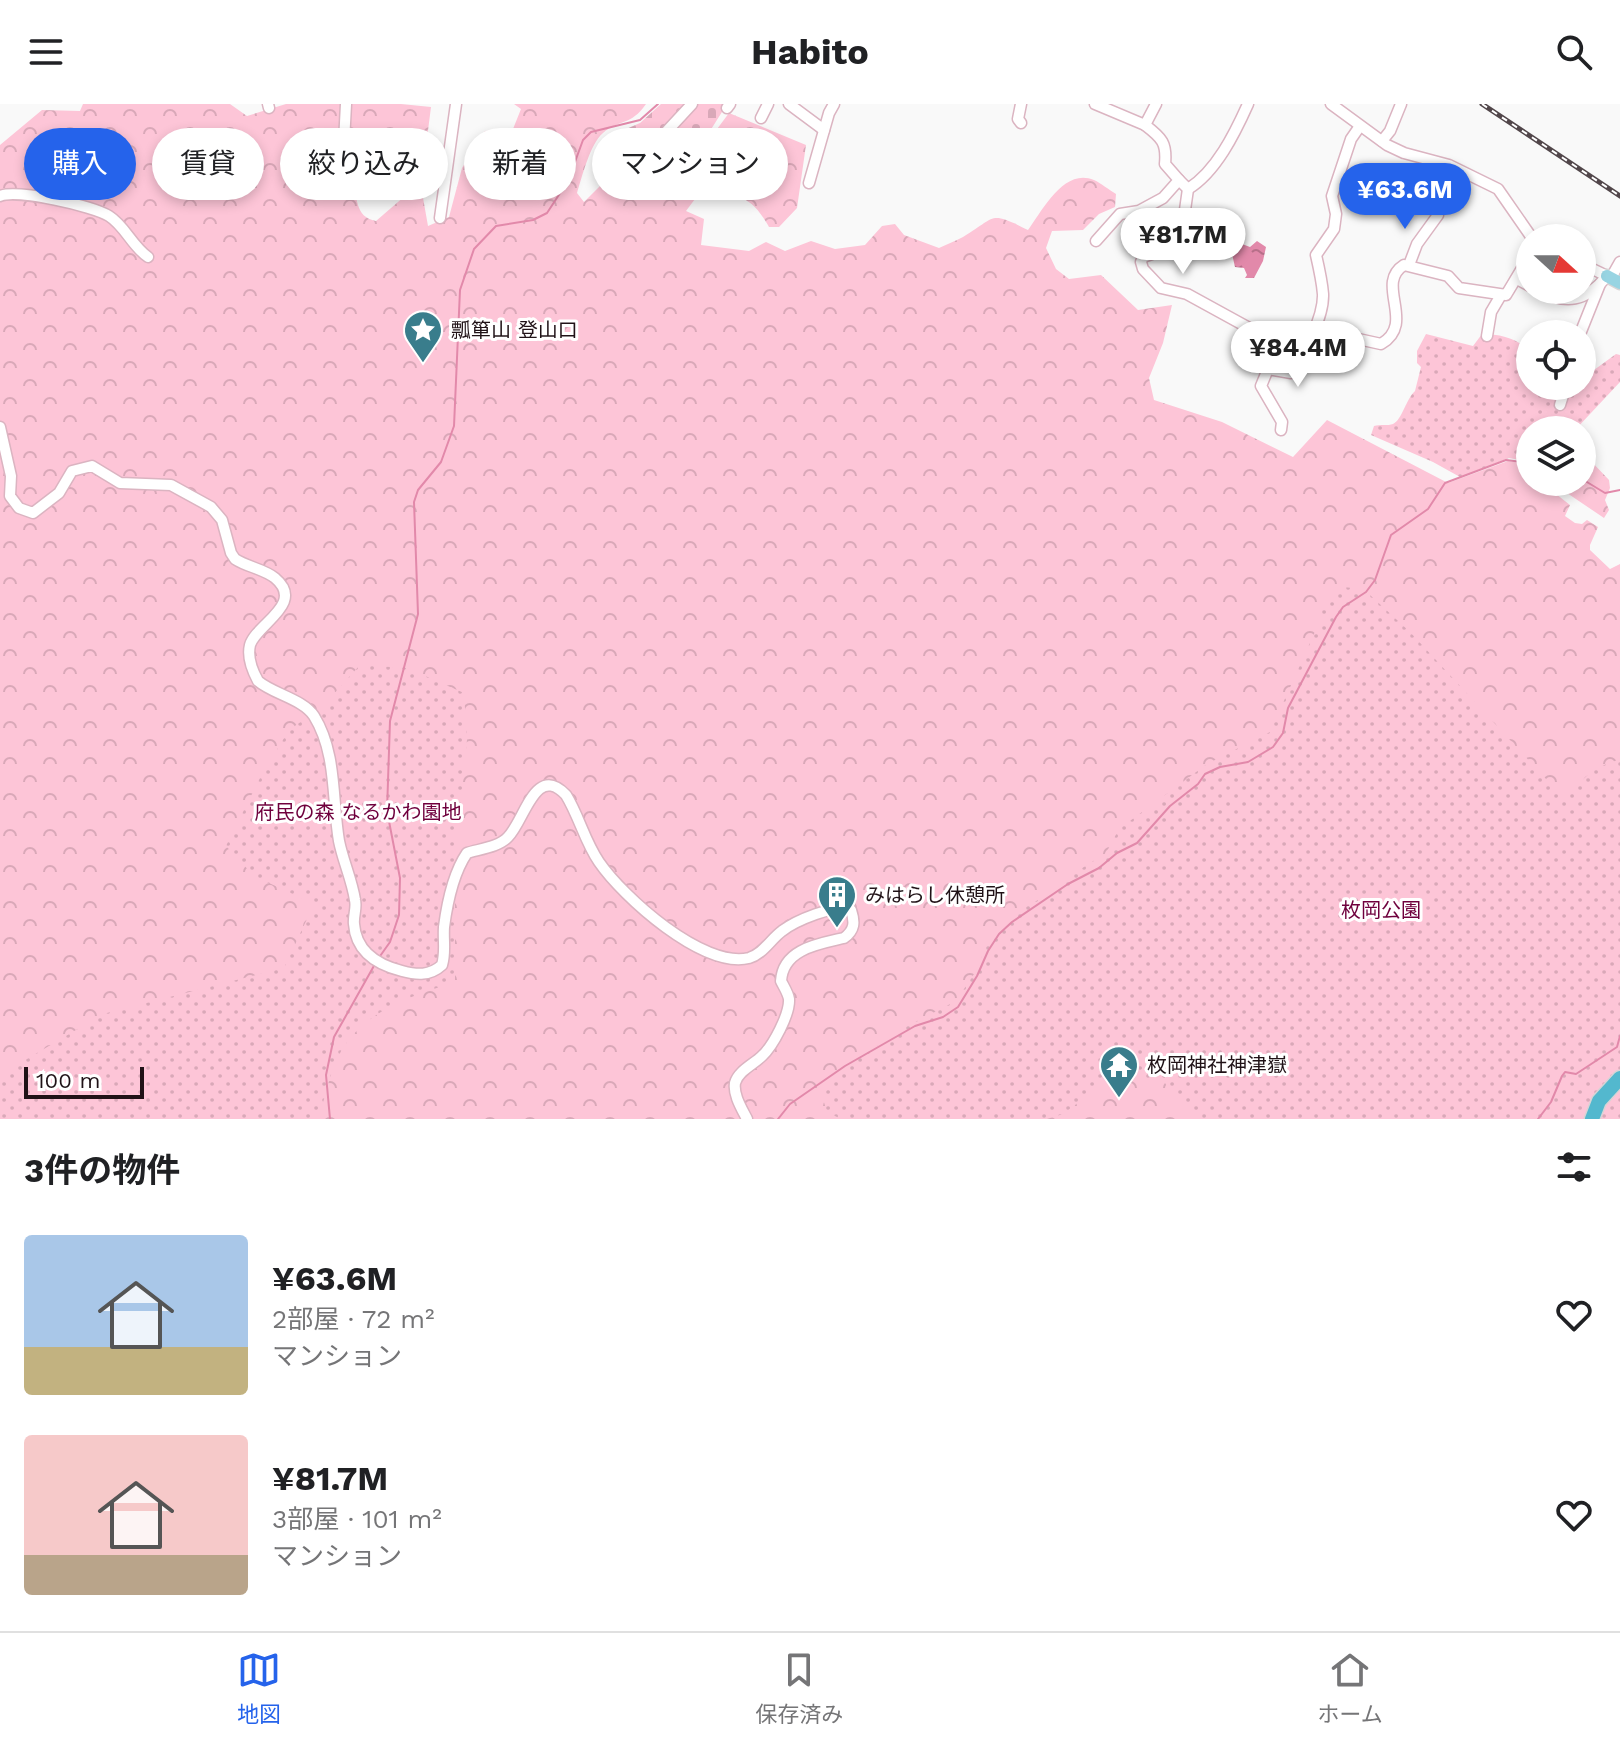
<!DOCTYPE html>
<html lang="ja">
<meta charset="utf-8">
<style>
body{margin:0;font-family:"Work Sans","Noto Sans JP",sans-serif;background:#f2f2f2;color:#202124;height:100vh;display:flex;flex-direction:column;font-size:30px;white-space:nowrap}
*{box-sizing:border-box;margin:0}
p{font-size:26px;color:#757577}
.icon{flex:none;width:44px;height:44px;fill:none;stroke:currentColor;stroke-width:2;stroke-linecap:round;stroke-linejoin:round}
.map{position:relative;height:1015px;overflow:hidden}
.sheet{display:flex;flex-direction:column;background:#fff;flex:1}
.sheet>*{flex:none}
.banner{position:absolute;left:24px;top:24px;width:800px;height:72px;display:flex;gap:16px}
.needle{width:52px;rotate:111deg}
.tools{position:absolute;left:1516px;top:120px;display:grid;gap:16px}
.tools a{display:grid;place-items:center;width:80px;height:80px;border-radius:50%;background:#fff;box-shadow:0 4px 12px #0003;font-size:40px}
.scale{position:absolute;left:24px;bottom:20px;width:120px;box-sizing:border-box;padding-left:8px;border:4px solid #201217;border-top:0;font-size:22px;line-height:28px;white-space:nowrap;color:#201217;-webkit-text-stroke:6px #fff;paint-order:stroke}
.price{position:absolute;translate:-50% -68px;padding:0 18px;border-radius:28px;background:#fff;color:#222;font-size:26px;line-height:52px;filter:drop-shadow(0 2px 4px #0008)}
.price::after{content:'';position:absolute;left:50%;top:48px;width:24px;height:18px;margin-left:-12px;background:inherit;clip-path:polygon(0 0,100% 0,50% 100%)}
.price.selected{background:#2563eb;color:#fff}
ul{padding:0;list-style:none}
li{display:flex;align-items:center;gap:24px;height:200px;padding:0 24px}
li span{display:grid;place-items:center;flex:none;width:224px;height:160px;border-radius:8px;color:#555}
li>.icon{margin-inline-start:auto}
span .icon{width:96px;height:96px;fill:#fffc;stroke-width:1}
li b{font-size:34px}
h2{display:flex;justify-content:space-between;align-items:center;height:96px;padding:0 24px;font-size:34px}
.chip{padding:0 28px;border-radius:36px;background:#fff;box-shadow:0 4px 12px #0003;font-size:28px;line-height:72px}
.chip.selected{background:#2563eb;color:#fff}
header{display:flex;justify-content:space-between;align-items:center;height:104px;padding:0 24px;background:#fff;font-size:36px;font-weight:700}
.tab-bar{display:flex;justify-content:space-around;align-items:center;height:112px;border-top:2px solid #e0e0e0;background:#fff;font-size:22px;color:#757577}
.tab-bar a{display:grid;justify-items:center;gap:4px}
.tab-bar .selected{color:#2563eb}
.map>svg:first-child{display:block}
.forest{fill:url(#forest-crowns)}
.cemetery{fill:url(#cemetery-stones)}
.park{fill:url(#park-dots)}
.water{fill:url(#water-ripples)}
.lines{fill:none;stroke-linecap:round;stroke-linejoin:round}
.stream{stroke:#e289aa;stroke-width:2}
.minor-casing{stroke:#dbb4c1;stroke-width:13}
.major-casing{stroke:#d7d4d5;stroke-width:15}
.highway-casing{stroke:#d7d4d5;stroke-width:17}
.minor{stroke:#fff;stroke-width:10}
.major{stroke:#98d4e2;stroke-width:12}
.highway{stroke:#53b8ce;stroke-width:14}
.rail-casing{stroke:#51464a;stroke-width:5}
.rail{stroke:#fff;stroke-width:2;stroke-dasharray:6;stroke-linecap:butt}
.labels{text-anchor:middle;dominant-baseline:central;stroke-width:6;stroke-linejoin:round;paint-order:stroke}
.poi-label{font-size:20px;fill:#201217;stroke:#fff;text-anchor:start}
.park-label{font-size:20px;fill:#6f003d;stroke:#fff}
</style>
<header><svg class="icon" aria-label="menu" viewBox="0 0 24 24"><path d="M4 6h16M4 12h16M4 18h16"/></svg>Habito<svg class="icon" aria-label="search" viewBox="0 0 24 24"><circle cx="10" cy="10" r="6"/><path d="M15 15l6 6"/></svg></header>
<div class="map">
<svg width="1620" height="1015" viewBox="0 0 1620 1015">
<defs>
<pattern id="forest-crowns" width="20" height="18" patternUnits="userSpaceOnUse" patternTransform="scale(2)"><rect width="20" height="18" fill="#fdc5d7"/><path d="M2 6a3 3 0 1 1 6 0M12 15a3 3 0 1 1 6 0" fill="none" stroke="#d9a8b8"/></pattern>
<pattern id="cemetery-stones" width="16" height="16" patternUnits="userSpaceOnUse" patternTransform="scale(2)"><rect width="16" height="16" fill="#fdc5d7"/><path d="M2 7V4a2 2 0 0 1 4 0v3zM10 15v-3a2 2 0 0 1 4 0v3z" fill="#d9a8b8"/></pattern>
<pattern id="park-dots" width="8" height="8" patternUnits="userSpaceOnUse" patternTransform="scale(2)"><rect width="8" height="8" fill="#fdc5d7"/><path d="M2 2h.1M6 6h.1" fill="none" stroke="#d9a8b8" stroke-width="1.8" stroke-linecap="round"/></pattern>
<pattern id="water-ripples" width="26" height="14" patternUnits="userSpaceOnUse" patternTransform="scale(2)"><rect width="26" height="14" fill="#e289aa"/><path d="M2 4q2-2 4 0t4 0M15 11q2-2 4 0t4 0" fill="none" stroke="#b76f89"/></pattern>
</defs>
<rect width="100%" height="100%" fill="#f9f9f9"/>
<g class="forest">
<path d="M 83,0 L 230,0 L 247,12 L 286,0 L 401,0 L 431,3 L 424,58 L 369,52 L 343,57 C 346,63 349,69 352,75 C 358,92 354,113 376,117 L 413,85 L 422,88 L 428,122 L 449,113 L 462,64 L 485,27 L 513,25 L 521,5 L 514,0 L 646,0 C 631,22 619,15 603,29 C 590,40 582,73 577,89 L 584,98 L 606,76 L 637,56 L 648,61 L 653,77 L 677,83 L 682,72 L 729,9 L 806,41 L 797,104 L 779,123 L 769,123 C 749,88 739,93 701,87 L 686,107 L 704,115 L 701,141 L 749,147 L 766,138 L 785,147 L 811,137 L 835,145 L 865,141 L 882,122 L 895,120 L 904,131 L 939,144 C 947,140 956,137 963,133 C 997,113 988,106 1028,126 C 1042,107 1064,63 1094,76 C 1101,79 1109,86 1116,90 L 1115,103 L 1099,110 L 1083,126 L 1052,127 L 1046,144 L 1056,165 L 1069,175 L 1101,171 L 1138,206 L 1172,201 L 1163,239 L 1149,274 L 1154,296 L 1222,318 L 1293,353 L 1327,316 L 1448,379 L 1508,357 L 1527,360 L 1530,378 L 1542,378 L 1540,385 L 1551,386 L 1570,401 L 1565,412 L 1575,419 L 1582,420 L 1587,416 L 1598,423 L 1590,441 L 1590,446 L 1610,465 L 1620,460 L 1620,1015 L 0,1015 L 0,41 L 42,6 L 80,7 Z"/>
<path d="M 1582,341 L 1588,343 L 1590,356 L 1609,376 L 1610,384 L 1605,396 L 1609,406 L 1604,414 L 1567,389 L 1559,378 L 1582,378 Z"/>
</g>
<path class="cemetery" d="M 661,0 L 727,0 L 676,81 L 655,76 L 650,60 L 625,46 L 617,29 L 640,19 Z"/>
<g class="park">
<path d="M 1426,230 L 1473,242 L 1482,230 C 1500,230 1516,234 1530,247 L 1526,262 L 1530,270 L 1530,282 L 1539,282 L 1546,289 L 1558,293 L 1569,282 L 1582,282 L 1582,259 L 1594,266 L 1616,250 L 1620,251 L 1620,278 L 1575,326 L 1530,326 L 1530,358 L 1509,354 L 1460,373 L 1433,358 L 1371,331 L 1374,322 C 1380,320 1388,322 1393,320 C 1402,316 1406,295 1415,287 L 1421,263 L 1417,259 L 1417,247 Z"/>
<path d="M 1342,483 L 1353,484 L 1370,491 L 1410,528 L 1559,689 L 1573,685 L 1594,665 L 1620,655 L 1620,1015 L 1198,1015 L 1178,999 L 1165,979 L 1115,971 L 1063,1010 L 1047,1015 L 841,1015 L 827,1008 L 823,995 L 831,975 L 896,928 L 956,897 L 976,867 L 985,845 L 996,826 L 1011,812 L 1048,790 L 1065,775 L 1106,749 L 1119,725 L 1207,660 L 1270,628 L 1314,530 L 1324,499 Z"/>
<path d="M 360,561 L 407,564 L 464,589 L 467,636 L 455,754 L 455,878 C 411,892 360,908 338,953 C 330,969 326,989 321,1006 L 322,1015 L 0,1015 L 0,978 L 10,965 L 103,910 L 284,864 L 314,800 L 254,772 L 226,742 L 261,672 L 289,626 L 322,603 Z"/>
</g>
<path class="water" d="M 1233,135 L 1242,135 L 1242,140 L 1250,143 L 1257,137 L 1266,143 L 1263,157 L 1254,174 L 1245,174 L 1247,171 L 1244,164 L 1235,163 L 1230,141 Z"/>
<g class="lines">
<g class="stream">
<path d="M 1582,375 L 1605,389 L 1620,386"/>
<path d="M 378,855 L 390,838 L 399,811 L 400,774 L 387,707 L 390,617 L 418,510 L 414,398 L 418,386 L 441,358 L 454,322 L 460,186 L 474,145 L 496,122 L 533,116 L 547,109 L 568,77 L 583,36 L 591,28 L 640,16 L 658,0"/>
<path d="M 330,1015 L 326,971 L 334,933 L 375,860"/>
<path d="M 778,1015 L 790,1000 L 845,962 L 915,922 L 943,913 L 958,903 L 977,872 L 988,847 L 999,830 L 1012,818 L 1068,780 L 1099,764 L 1117,749 L 1137,739 L 1170,702 L 1198,680 L 1205,670 L 1220,663 L 1248,658 L 1273,643 L 1283,629 L 1288,604 L 1336,513 L 1343,503 L 1366,488 L 1375,476 L 1391,431 L 1428,405 L 1445,379 L 1506,356 L 1530,359"/>
<path d="M 1538,1015 L 1551,998 L 1562,972 L 1565,968 L 1576,970 L 1617,943 L 1620,932"/>
</g>
<g class="minor-casing">
<g id="minor">
<path d="M 268,0 L 269,4"/>
<path d="M 789,0 L 824,26"/>
<path d="M 1021,0 L 1018,15 L 1021,19"/>
<path d="M 1095,0 L 1145,21"/>
<path d="M 1331,0 L 1387,41 L 1404,49 L 1449,61 L 1498,85 L 1532,134"/>
<path d="M 727,4 L 730,0"/>
<path d="M 761,14 L 768,0"/>
<path d="M 667,27 L 692,0"/>
<path d="M 1382,37 L 1390,27 L 1401,0"/>
<path d="M 287,56 C 309,50 330,68 351,71 L 352,57 L 344,38 L 346,0"/>
<path d="M 1179,76 L 1188,85 L 1184,113 L 1163,146 L 1143,153 L 1141,158 L 1143,165 L 1161,184 L 1187,190 L 1260,230 L 1305,246"/>
<path d="M 809,79 L 829,9 L 834,0"/>
<path d="M 1188,85 C 1216,68 1235,29 1248,0"/>
<path d="M 0,92 C 17,85 93,102 109,112 C 125,122 132,142 148,153"/>
<path d="M 440,114 L 456,0"/>
<path d="M 1096,137 L 1120,110 L 1139,107 L 1163,94 L 1179,76 L 1165,60 C 1167,39 1162,34 1145,21 L 1156,0"/>
<path d="M 1409,161 L 1417,140 L 1438,111"/>
<path d="M 1611,174 L 1620,158"/>
<path d="M 1517,175 L 1530,182"/>
<path d="M 1537,186 C 1566,201 1586,198 1607,172 L 1582,160"/>
<path d="M 1313,225 L 1381,240 C 1417,219 1374,180 1404,161 L 1448,172 L 1459,184 L 1506,191 L 1530,151"/>
<path d="M 1580,230 L 1600,180"/>
<path d="M 1487,232 L 1491,208 L 1501,191"/>
<path d="M 1560,301 L 1566,282"/>
<path d="M 0,323 L 11,372 L 10,392 L 19,404 L 33,409 L 59,389 L 72,367 L 92,362 L 120,379 L 171,381 L 211,403 L 222,416 L 231,449 L 235,455 C 247,463 264,465 275,474 C 306,500 256,520 250,541 C 247,553 252,566 258,577 C 273,590 303,595 314,612 C 337,649 332,696 339,737 C 343,757 352,776 355,796 C 357,804 353,812 354,820 C 356,848 378,861 402,867 C 417,871 430,872 442,861 C 446,848 443,837 444,823 C 447,800 454,768 467,749 C 480,745 499,743 508,733 C 525,716 535,659 566,691 C 579,712 585,738 599,758 C 623,793 703,865 749,854 C 763,850 771,835 782,827 C 795,817 836,799 851,806 C 855,818 855,826 844,834 C 818,840 783,845 781,877 C 784,883 788,889 789,895 C 790,910 773,942 762,952 C 754,960 738,967 735,979 C 733,991 742,1005 747,1015"/>
<path d="M 1281,326 L 1282,318 L 1261,282 L 1268,265 L 1291,269 C 1304,251 1324,213 1323,190 C 1322,177 1319,164 1316,151 L 1334,125 L 1336,110 L 1332,92 L 1351,35 L 1360,22"/>
</g>
</g>
<g class="major-casing">
<path id="major" d="M 1607,172 L 1620,179"/>
</g>
<g class="highway-casing">
<path id="highway" d="M 1592,1015 L 1599,997 L 1620,974"/>
</g>
<use href="#minor" class="minor"/>
<use href="#major" class="major"/>
<use href="#highway" class="highway"/>
<g class="rail-casing">
<path id="rail" d="M 1482,0 L 1620,92"/>
</g>
<use href="#rail" class="rail"/>
</g>
<defs>
<g id="sight-pin" transform="scale(2)"><path d="M0 17L-7.5 6A9.5 9.5 0 1 1 7.5 6Z" fill="#397d8c" stroke="#fff"/><path d="M0-6L1.8-2.2L6-1.7L2.9 1.2L3.7 5.4L0 3.3L-3.7 5.4L-2.9 1.2L-6-1.7L-1.8-2.2Z" fill="#fff"/></g>
<g id="building-pin" transform="scale(2)"><path d="M0 17L-7.5 6A9.5 9.5 0 1 1 7.5 6Z" fill="#397d8c" stroke="#fff"/><path d="M-4-6H4V6H1V3H-1V6H-4ZM-2.5-4.3h1.7v1.8h-1.7ZM.8-4.3h1.7v1.8H.8ZM-2.5-1h1.7V.8h-1.7ZM.8-1h1.7V.8H.8Z" fill="#fff"/></g>
<g id="temple-pin" transform="scale(2)"><path d="M0 17L-7.5 6A9.5 9.5 0 1 1 7.5 6Z" fill="#397d8c" stroke="#fff"/><path d="M0-6L5-2H3V0L6.5 2.5H4V6H1.5V3h-3V6H-4V2.5H-6.5L-3 0V-2H-5Z" fill="#fff"/></g>
</defs>
<g fill-rule="evenodd">
<use href="#sight-pin" x="423" y="226"/>
<use href="#building-pin" x="837" y="791"/>
<use href="#temple-pin" x="1119" y="961"/>
</g>
<g class="labels">
<g class="poi-label">
<text x="451" y="226">瓢箪山 登山口</text>
<text x="865" y="791">みはらし休憩所</text>
<text x="1147" y="961">枚岡神社神津嶽</text>
</g>
<g class="park-label">
<text x="358" y="708">府民の森 なるかわ園地</text>
<text x="1381" y="806">枚岡公園</text>
</g>
</g>
</svg>
<div class="tools">
<a><svg class="needle" viewBox="-14 -14 28 28"><path d="M0-13l5 13h-10z" fill="#e53935"/><path d="M0 13l5-13h-10z" fill="#757577"/></svg></a>
<a><svg class="icon" aria-label="locate" viewBox="0 0 24 24"><circle cx="12" cy="12" r="6"/><path d="M12 2v4M12 18v4M2 12h4M18 12h4"/></svg></a>
<a><svg class="icon" aria-label="layers" viewBox="0 0 24 24"><path d="M12 4l9 5-9 5-9-5zM3 14l9 5 9-5"/></svg></a>
</div>
<div class="scale">100 m</div>
<b class="price selected" style="left:1405px;top:127px">¥63.6M</b>
<b class="price" style="left:1183px;top:172px">¥81.7M</b>
<b class="price" style="left:1298px;top:285px">¥84.4M</b>
<div class="banner">
<a class="chip selected">購入</a>
<a class="chip">賃貸</a>
<a class="chip">絞り込み</a>
<a class="chip">新着</a>
<a class="chip">マンション</a>
</div>
</div>
<section class="sheet">
<h2>3件の物件<svg class="icon" aria-label="filters" viewBox="0 0 24 24"><path d="M4 7h16M4 17h16"/><circle cx="9" cy="7" r="2"/><circle cx="15" cy="17" r="2"/></svg></h2>
<ul>
<li><span style="background:linear-gradient(#a9c7e8 70%,#c2b280 0)"><svg class="icon" aria-label="home" viewBox="0 0 24 24"><path d="M3 11l9-7 9 7M6 9v11h12V9"/></svg></span><div><b>¥63.6M</b><p>2部屋 · 72 m²</p><p>マンション</p></div><svg class="icon" aria-label="heart" viewBox="0 0 24 24"><path d="M12 20l-8-8c-3-5 5-10 8-4 3-6 11-1 8 4z"/></svg></li>
<li><span style="background:linear-gradient(#f6c9c9 75%,#b9a48a 0)"><svg class="icon" aria-label="home" viewBox="0 0 24 24"><path d="M3 11l9-7 9 7M6 9v11h12V9"/></svg></span><div><b>¥81.7M</b><p>3部屋 · 101 m²</p><p>マンション</p></div><svg class="icon" aria-label="heart" viewBox="0 0 24 24"><path d="M12 20l-8-8c-3-5 5-10 8-4 3-6 11-1 8 4z"/></svg></li>
</ul>
</section>
<nav class="tab-bar">
<a class="selected"><svg class="icon" aria-label="map" viewBox="0 0 24 24"><path d="M3 6l6-2 6 2 6-2v14l-6 2-6-2-6 2zM9 4v14M15 6v14"/></svg>地図</a>
<a><svg class="icon" aria-label="saved" viewBox="0 0 24 24"><path d="M7 4h10v16l-5-4-5 4z"/></svg>保存済み</a>
<a><svg class="icon" aria-label="home" viewBox="0 0 24 24"><path d="M3 11l9-7 9 7M6 9v11h12V9"/></svg>ホーム</a>
</nav>
